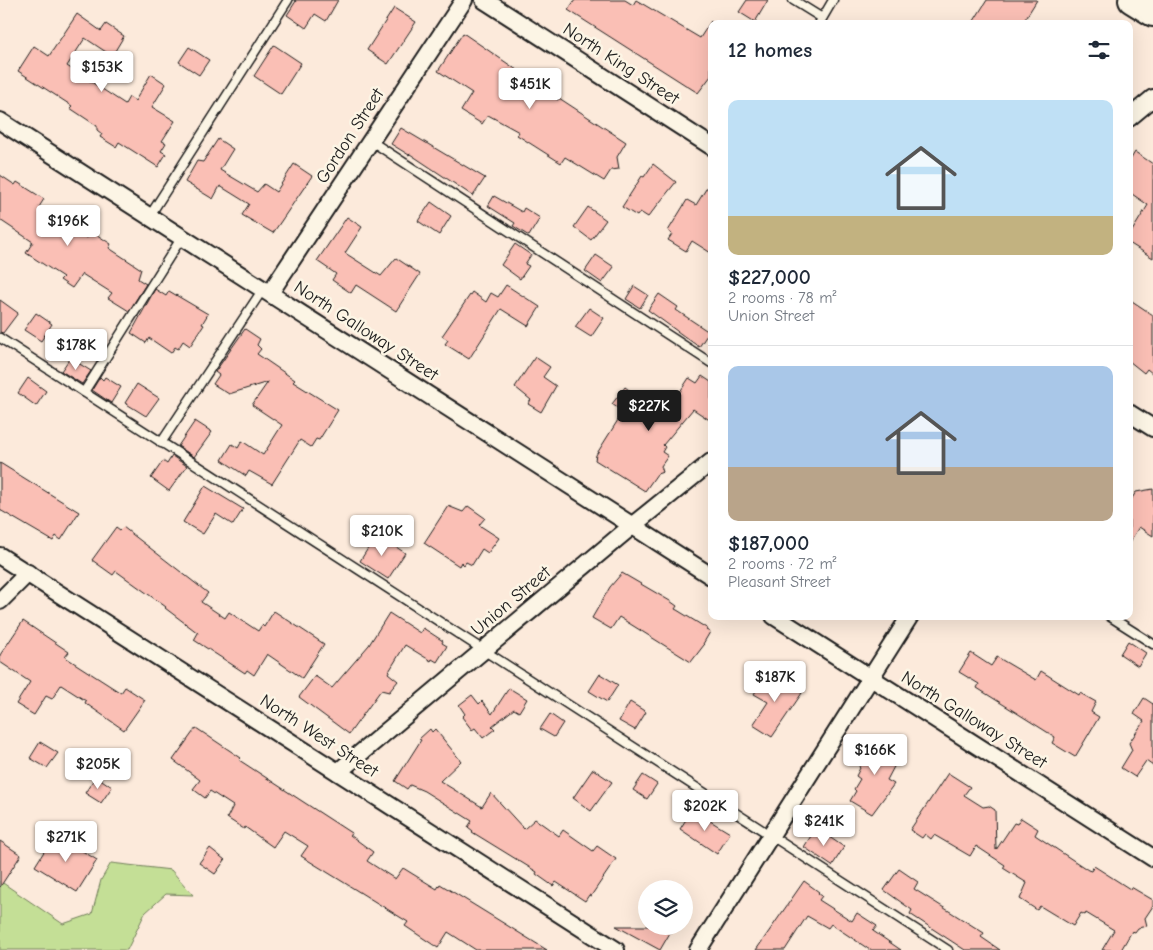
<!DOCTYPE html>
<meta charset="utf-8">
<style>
body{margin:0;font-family:"Comic Neue",sans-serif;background:#f2f2f3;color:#1f2937;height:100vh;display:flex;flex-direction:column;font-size:19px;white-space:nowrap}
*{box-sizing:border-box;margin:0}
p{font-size:16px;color:#747a83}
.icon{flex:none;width:28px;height:28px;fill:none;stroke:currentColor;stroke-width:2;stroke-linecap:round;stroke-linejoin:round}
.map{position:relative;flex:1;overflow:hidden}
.side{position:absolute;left:708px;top:20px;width:425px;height:600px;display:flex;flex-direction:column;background:#fff;border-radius:10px;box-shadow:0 5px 20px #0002}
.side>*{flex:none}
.tools{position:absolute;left:638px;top:880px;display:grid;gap:10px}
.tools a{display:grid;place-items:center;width:55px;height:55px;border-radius:50%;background:#fff;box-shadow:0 5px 20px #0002;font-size:25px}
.price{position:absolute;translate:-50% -42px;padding:0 11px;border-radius:5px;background:#fff;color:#222;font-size:16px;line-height:32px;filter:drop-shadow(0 1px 2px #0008)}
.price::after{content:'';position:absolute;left:50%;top:30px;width:15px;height:11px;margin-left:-8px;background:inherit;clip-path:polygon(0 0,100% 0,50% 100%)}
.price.active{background:#1c1c1c;color:#fff}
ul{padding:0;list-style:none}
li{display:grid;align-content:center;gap:10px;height:265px;padding:0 20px}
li+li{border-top:1px solid #e0e1e3}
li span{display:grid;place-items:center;height:155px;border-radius:10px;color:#555}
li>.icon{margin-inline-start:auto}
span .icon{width:90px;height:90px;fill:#fffc;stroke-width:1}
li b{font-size:21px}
h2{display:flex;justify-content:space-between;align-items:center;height:60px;padding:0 20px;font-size:21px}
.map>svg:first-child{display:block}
.green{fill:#c4df96;stroke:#707e59}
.building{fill:#fabfb5;stroke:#1c1c1c}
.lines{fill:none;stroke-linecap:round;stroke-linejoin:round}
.service-casing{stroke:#1c1c1c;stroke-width:11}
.minor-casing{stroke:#1c1c1c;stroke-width:20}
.trunk-casing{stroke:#1c1c1c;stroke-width:30}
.service{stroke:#fcf5e5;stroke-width:8}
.minor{stroke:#fcf5e5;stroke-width:16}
.trunk{stroke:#fcf5e5;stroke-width:26}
.labels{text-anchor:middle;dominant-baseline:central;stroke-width:5;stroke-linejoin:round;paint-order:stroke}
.street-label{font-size:18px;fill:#1c1c1c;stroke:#fcf5e5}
</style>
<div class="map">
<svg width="1153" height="950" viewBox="0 0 1153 950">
<rect width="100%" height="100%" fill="#fceadb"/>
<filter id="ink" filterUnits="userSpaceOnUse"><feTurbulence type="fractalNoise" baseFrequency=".02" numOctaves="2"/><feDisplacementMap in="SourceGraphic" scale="10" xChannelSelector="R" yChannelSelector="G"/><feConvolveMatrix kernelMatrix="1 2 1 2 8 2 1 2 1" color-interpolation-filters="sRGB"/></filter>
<g filter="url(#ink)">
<path class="green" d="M 111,863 L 171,870 L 193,895 L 166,894 L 145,913 L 127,950 L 0,950 L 0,881 L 63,924 L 92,914 L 101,880 Z"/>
<g class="building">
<path d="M 294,0 L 338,0 L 326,21 L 315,14 L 306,28 L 287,15 L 296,1 Z"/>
<path d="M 575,0 L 625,0 L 633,5 L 636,0 L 700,38 L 711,21 L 711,76 L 698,93 L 568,10 Z"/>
<path d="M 747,0 L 768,0 L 755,22 L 739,12 Z"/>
<path d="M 987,0 L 1037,0 L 1022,24 L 972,24 Z"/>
<path d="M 394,8 L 416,22 L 388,64 L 367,50 Z"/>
<path d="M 77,14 L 101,31 L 106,24 L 124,36 L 112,56 L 85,38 L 67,66 L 125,104 L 129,97 L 135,101 L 151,74 L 166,84 L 152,107 L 175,121 L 162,141 L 166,143 L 161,151 L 166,154 L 158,167 L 119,142 L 116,147 L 100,137 L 102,134 L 97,130 L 97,126 L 70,108 L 72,106 L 18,71 L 34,46 L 49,56 Z"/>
<path d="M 463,33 L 517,70 L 513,75 L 558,100 L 559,98 L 626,142 L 617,157 L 619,169 L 611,170 L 604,181 L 565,157 L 561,163 L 517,135 L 519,132 L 488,115 L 482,124 L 461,111 L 472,93 L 438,71 Z"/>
<path d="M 274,45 L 301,63 L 281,94 L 254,76 Z"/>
<path d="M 189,47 L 209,60 L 199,75 L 179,62 Z"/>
<path d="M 401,128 L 485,178 L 473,196 L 410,154 L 409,155 L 391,144 Z"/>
<path d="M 218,139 L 233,149 L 220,170 L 257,192 L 264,184 L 276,192 L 294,164 L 312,176 L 273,233 L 242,215 L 249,204 L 220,186 L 213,199 L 185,182 L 197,161 L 203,162 Z"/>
<path d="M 1135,152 L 1153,164 L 1153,258 L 1129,243 L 1129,236 L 1148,205 L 1129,192 L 1129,162 Z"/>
<path d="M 653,164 L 676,182 L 648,217 L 640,212 L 637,216 L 622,207 L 642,176 L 644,177 Z"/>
<path d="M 0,175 L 15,185 L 17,182 L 44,199 L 39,207 L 87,238 L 91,231 L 111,244 L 109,248 L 141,269 L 138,279 L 146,284 L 129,311 L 108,298 L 112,293 L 82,274 L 72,288 L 60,280 L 63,277 L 26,253 L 33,242 L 0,220 Z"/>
<path d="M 711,181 L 711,253 L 692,241 L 686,251 L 668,240 L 672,234 L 668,231 L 687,200 L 696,205 Z"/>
<path d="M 494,196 L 522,212 L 524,208 L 540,218 L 529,236 L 513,226 L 515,223 L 488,206 Z"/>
<path d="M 431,202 L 451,216 L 439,235 L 418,221 Z"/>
<path d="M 588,207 L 606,220 L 591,240 L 574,227 Z"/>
<path d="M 347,217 L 362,227 L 345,253 L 381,276 L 396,258 L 420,274 L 396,311 L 356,285 L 351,293 L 332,280 L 336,274 L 317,261 Z"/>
<path d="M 515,244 L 531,255 L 525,264 L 529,266 L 520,279 L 501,265 Z"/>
<path d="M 596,255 L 614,267 L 602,283 L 585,271 Z"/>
<path d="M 506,285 L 540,307 L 528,326 L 501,309 L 469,359 L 445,344 L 448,340 L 442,336 L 472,292 L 486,302 L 491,293 L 498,297 Z"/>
<path d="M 634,286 L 648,295 L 640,308 L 626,299 Z"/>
<path d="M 155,289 L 166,296 L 169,291 L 208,314 L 202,324 L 204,325 L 190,346 L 183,341 L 178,349 L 175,347 L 171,353 L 149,338 L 146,343 L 131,333 Z"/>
<path d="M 659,294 L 678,307 L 676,310 L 709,332 L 699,347 L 648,310 Z"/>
<path d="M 1129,299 L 1153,315 L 1153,374 L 1147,369 L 1144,373 L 1129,361 Z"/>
<path d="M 0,300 L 18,313 L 3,333 L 0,332 Z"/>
<path d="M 589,308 L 604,318 L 591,337 L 575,327 Z"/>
<path d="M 36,313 L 52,324 L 41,341 L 24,330 Z"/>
<path d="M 245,329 L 260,339 L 257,345 L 261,349 L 257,354 L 295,380 L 293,382 L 338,410 L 319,440 L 316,439 L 311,447 L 300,440 L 272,484 L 249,471 L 246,476 L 222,460 L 232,444 L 238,448 L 242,441 L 263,455 L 282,425 L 252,405 L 268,382 L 229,394 L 213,384 L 219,375 L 215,372 Z"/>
<path d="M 535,357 L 550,367 L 543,377 L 556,386 L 541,412 L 528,404 L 531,400 L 515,387 Z"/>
<path d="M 70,358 L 91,371 L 82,384 L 61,371 Z"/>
<path d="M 702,376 L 711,382 L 711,421 L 693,409 L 663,445 L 665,447 L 662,452 L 668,456 L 661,466 L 663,472 L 657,474 L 645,491 L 595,460 L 596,455 L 623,412 L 612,404 L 625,387 L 658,411 L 665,403 L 670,407 L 689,378 L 697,383 Z"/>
<path d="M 100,377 L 103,380 L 105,377 L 121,387 L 111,403 L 92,390 Z"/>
<path d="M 28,378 L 46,391 L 36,406 L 18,393 Z"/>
<path d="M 137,384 L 159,398 L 146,416 L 125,403 Z"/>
<path d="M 195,421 L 212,432 L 194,457 L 178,446 Z"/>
<path d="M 172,456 L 187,466 L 169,491 L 151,478 L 163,461 L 167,464 Z"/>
<path d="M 0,463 L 79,512 L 61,540 L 56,536 L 53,541 L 0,510 Z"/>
<path d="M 205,486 L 243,509 L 233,525 L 216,514 L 203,534 L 183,522 Z"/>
<path d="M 1153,489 L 1153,536 L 1139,527 L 1129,543 L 1129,503 L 1136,492 Z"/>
<path d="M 448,506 L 463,512 L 468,506 L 485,518 L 479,525 L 499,538 L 488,553 L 482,549 L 472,565 L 466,562 L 464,565 L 461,562 L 459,566 L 424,543 Z"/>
<path d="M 116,527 L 120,530 L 123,527 L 208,593 L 201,602 L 225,618 L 229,612 L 258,631 L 262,625 L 264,627 L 274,611 L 324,644 L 302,678 L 267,654 L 254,675 L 247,670 L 245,673 L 194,640 L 198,633 L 165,608 L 166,607 L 116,571 L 113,575 L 92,560 Z"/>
<path d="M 377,534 L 405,553 L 388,579 L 360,561 Z"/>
<path d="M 622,573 L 670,601 L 677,606 L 675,609 L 677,610 L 708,629 L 706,630 L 710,632 L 703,644 L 704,645 L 691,662 L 619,617 L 611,629 L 592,618 L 610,587 Z"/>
<path d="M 389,613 L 420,633 L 423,628 L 443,641 L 442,643 L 447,646 L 437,662 L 432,659 L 431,661 L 405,645 L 388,673 L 398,681 L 389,692 L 381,690 L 349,734 L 299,697 L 315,676 L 332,688 L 369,645 Z"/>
<path d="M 23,621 L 69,652 L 65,657 L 121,693 L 125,687 L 145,700 L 124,730 L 85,703 L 86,701 L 61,685 L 52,699 L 46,696 L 34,715 L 16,704 L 30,682 L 0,662 L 0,655 Z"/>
<path d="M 1128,641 L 1146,653 L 1138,666 L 1120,654 Z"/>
<path d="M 971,653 L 991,666 L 997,657 L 1036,680 L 1041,671 L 1079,695 L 1080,693 L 1096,702 L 1091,712 L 1099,717 L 1075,757 L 1052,743 L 1055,737 L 977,688 L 979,684 L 959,672 Z"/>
<path d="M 768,671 L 802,693 L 772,737 L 753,725 L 768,702 L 754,694 Z"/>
<path d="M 600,674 L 618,685 L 607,702 L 589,691 Z"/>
<path d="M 509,688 L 527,699 L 519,712 L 514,709 L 492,726 L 495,729 L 483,738 L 475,728 L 472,730 L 462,717 L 465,714 L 459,705 L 472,695 L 479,704 L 482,701 L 492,714 Z"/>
<path d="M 1144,698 L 1153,704 L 1153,766 L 1146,761 L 1135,777 L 1121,768 L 1132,750 L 1129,743 L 1144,721 L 1134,714 Z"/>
<path d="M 630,702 L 646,712 L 635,730 L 619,721 Z"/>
<path d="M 550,714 L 563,723 L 554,737 L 540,729 Z"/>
<path d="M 196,728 L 241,758 L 239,760 L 351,833 L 350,835 L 373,852 L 367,861 L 395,879 L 403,868 L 437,889 L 440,884 L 547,950 L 476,950 L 448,932 L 438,948 L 405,926 L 408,922 L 301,856 L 308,846 L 284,831 L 273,847 L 245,827 L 244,829 L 227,818 L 233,806 L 210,791 L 205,798 L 193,789 L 200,780 L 173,760 Z"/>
<path d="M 430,729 L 432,732 L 435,729 L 461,761 L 440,781 L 482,807 L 491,793 L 524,829 L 535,819 L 559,836 L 563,830 L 593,851 L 597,846 L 616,859 L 591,896 L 589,895 L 585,901 L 556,882 L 553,886 L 536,874 L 537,872 L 472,832 L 473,831 L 468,827 L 472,821 L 424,791 L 410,785 L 407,789 L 395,781 L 421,740 L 419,739 Z"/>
<path d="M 880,738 L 899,750 L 896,755 L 898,756 L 897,761 L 887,780 L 894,784 L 872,814 L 850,801 L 856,791 L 854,789 L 860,779 L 856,776 L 860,768 L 859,767 L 862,759 L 869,746 L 874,749 Z"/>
<path d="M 40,742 L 58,753 L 47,768 L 30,758 Z"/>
<path d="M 593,769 L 612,782 L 591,811 L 573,798 Z"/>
<path d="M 948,773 L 970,787 L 964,795 L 983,807 L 989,806 L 995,810 L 996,850 L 1014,823 L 1017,824 L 1021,818 L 1038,829 L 1035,835 L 1088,870 L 1091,871 L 1094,866 L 1130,889 L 1131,887 L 1153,900 L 1153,906 L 1145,918 L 1147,926 L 1138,928 L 1135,932 L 1132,931 L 1121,950 L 1102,950 L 1114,930 L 1086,913 L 1085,915 L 1081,913 L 1073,926 L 1040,906 L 1037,910 L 1020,899 L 1027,883 L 1003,868 L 1005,865 L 976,846 L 970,856 L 934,835 L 931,839 L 925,834 L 922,838 L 910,830 Z"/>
<path d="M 643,775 L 657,784 L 647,799 L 633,790 Z"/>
<path d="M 96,776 L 112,787 L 101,803 L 85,793 Z"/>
<path d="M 692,810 L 730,833 L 717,854 L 680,829 Z"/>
<path d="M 816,828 L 844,847 L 832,866 L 804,847 Z"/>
<path d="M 55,834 L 97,860 L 77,892 L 35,866 Z"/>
<path d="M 0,841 L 21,855 L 0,887 Z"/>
<path d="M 210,848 L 225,860 L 215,874 L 199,863 Z"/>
<path d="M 899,869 L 918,882 L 914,889 L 984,933 L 981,937 L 1000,950 L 965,950 L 910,914 L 912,910 L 884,890 Z"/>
<path d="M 804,881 L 819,892 L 818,893 L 822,896 L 819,900 L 852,921 L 857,913 L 877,926 L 873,931 L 901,950 L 870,950 L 831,924 L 828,928 L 807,916 L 785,950 L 756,950 Z"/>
<path d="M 616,926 L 674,926 L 660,950 Z"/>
</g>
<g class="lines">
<g class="service-casing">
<g id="service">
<path d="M 793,0 L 822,18"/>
<path d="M 819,24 L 833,0"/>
<path d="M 371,141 L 711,363"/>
<path d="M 149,217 L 288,0"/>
<path d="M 0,338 L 948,950"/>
<path d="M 84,392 L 182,237"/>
<path d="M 161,443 L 263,289"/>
<path d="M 1109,616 L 1153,644"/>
</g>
</g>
<g class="minor-casing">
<g id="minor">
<path d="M 484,0 L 711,146"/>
<path d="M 1129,118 L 1153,98"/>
<path d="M 0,121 L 711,576"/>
<path d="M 270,293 L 464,0"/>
<path d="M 1129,413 L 1153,428"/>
<path d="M 0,556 L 616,950"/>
<path d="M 0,601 L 28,573"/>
<path d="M 774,616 L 1153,858"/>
<path d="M 338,772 L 633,525 L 711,462"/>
<path d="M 698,950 L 910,616"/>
</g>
</g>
<g class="trunk-casing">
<path id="trunk" d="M 1132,0 L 1153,13"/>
</g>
<use href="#service" class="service"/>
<use href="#minor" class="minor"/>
<use href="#trunk" class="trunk"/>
</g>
</g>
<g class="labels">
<g class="street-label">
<text transform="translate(621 64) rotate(33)">North King Street</text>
<text transform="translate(350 136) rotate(-57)">Gordon Street</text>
<text transform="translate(366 331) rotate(33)">North Galloway Street</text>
<text transform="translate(511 601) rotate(-40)">Union Street</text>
<text transform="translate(974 720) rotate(32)">North Galloway Street</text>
<text transform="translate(319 736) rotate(33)">North West Street</text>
</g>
</g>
</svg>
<div class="tools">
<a><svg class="icon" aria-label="layers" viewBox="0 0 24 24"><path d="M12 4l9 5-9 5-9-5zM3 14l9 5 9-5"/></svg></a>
</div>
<b class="price" style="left:102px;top:93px">$153K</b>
<b class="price" style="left:530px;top:110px">$451K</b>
<b class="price" style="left:68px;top:247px">$196K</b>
<b class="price" style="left:76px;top:371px">$178K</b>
<b class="price active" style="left:649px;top:432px">$227K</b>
<b class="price" style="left:382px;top:557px">$210K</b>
<b class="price" style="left:775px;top:703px">$187K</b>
<b class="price" style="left:875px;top:776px">$166K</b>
<b class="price" style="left:98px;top:790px">$205K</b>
<b class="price" style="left:705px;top:832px">$202K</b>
<b class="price" style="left:824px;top:847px">$241K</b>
<b class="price" style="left:66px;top:863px">$271K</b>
<section class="side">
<h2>12 homes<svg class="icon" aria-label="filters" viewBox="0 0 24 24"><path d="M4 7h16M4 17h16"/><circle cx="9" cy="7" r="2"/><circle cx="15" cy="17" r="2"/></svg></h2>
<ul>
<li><span style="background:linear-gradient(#bfe0f5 75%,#c2b280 0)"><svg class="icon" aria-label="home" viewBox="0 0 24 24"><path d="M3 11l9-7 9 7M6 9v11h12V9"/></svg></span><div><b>$227,000</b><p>2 rooms · 78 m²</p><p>Union Street</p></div></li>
<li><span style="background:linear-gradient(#a9c7e8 65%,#b9a48a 0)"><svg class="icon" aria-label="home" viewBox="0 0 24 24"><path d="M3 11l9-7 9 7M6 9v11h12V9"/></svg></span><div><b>$187,000</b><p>2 rooms · 72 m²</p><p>Pleasant Street</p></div></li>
</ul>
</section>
</div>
